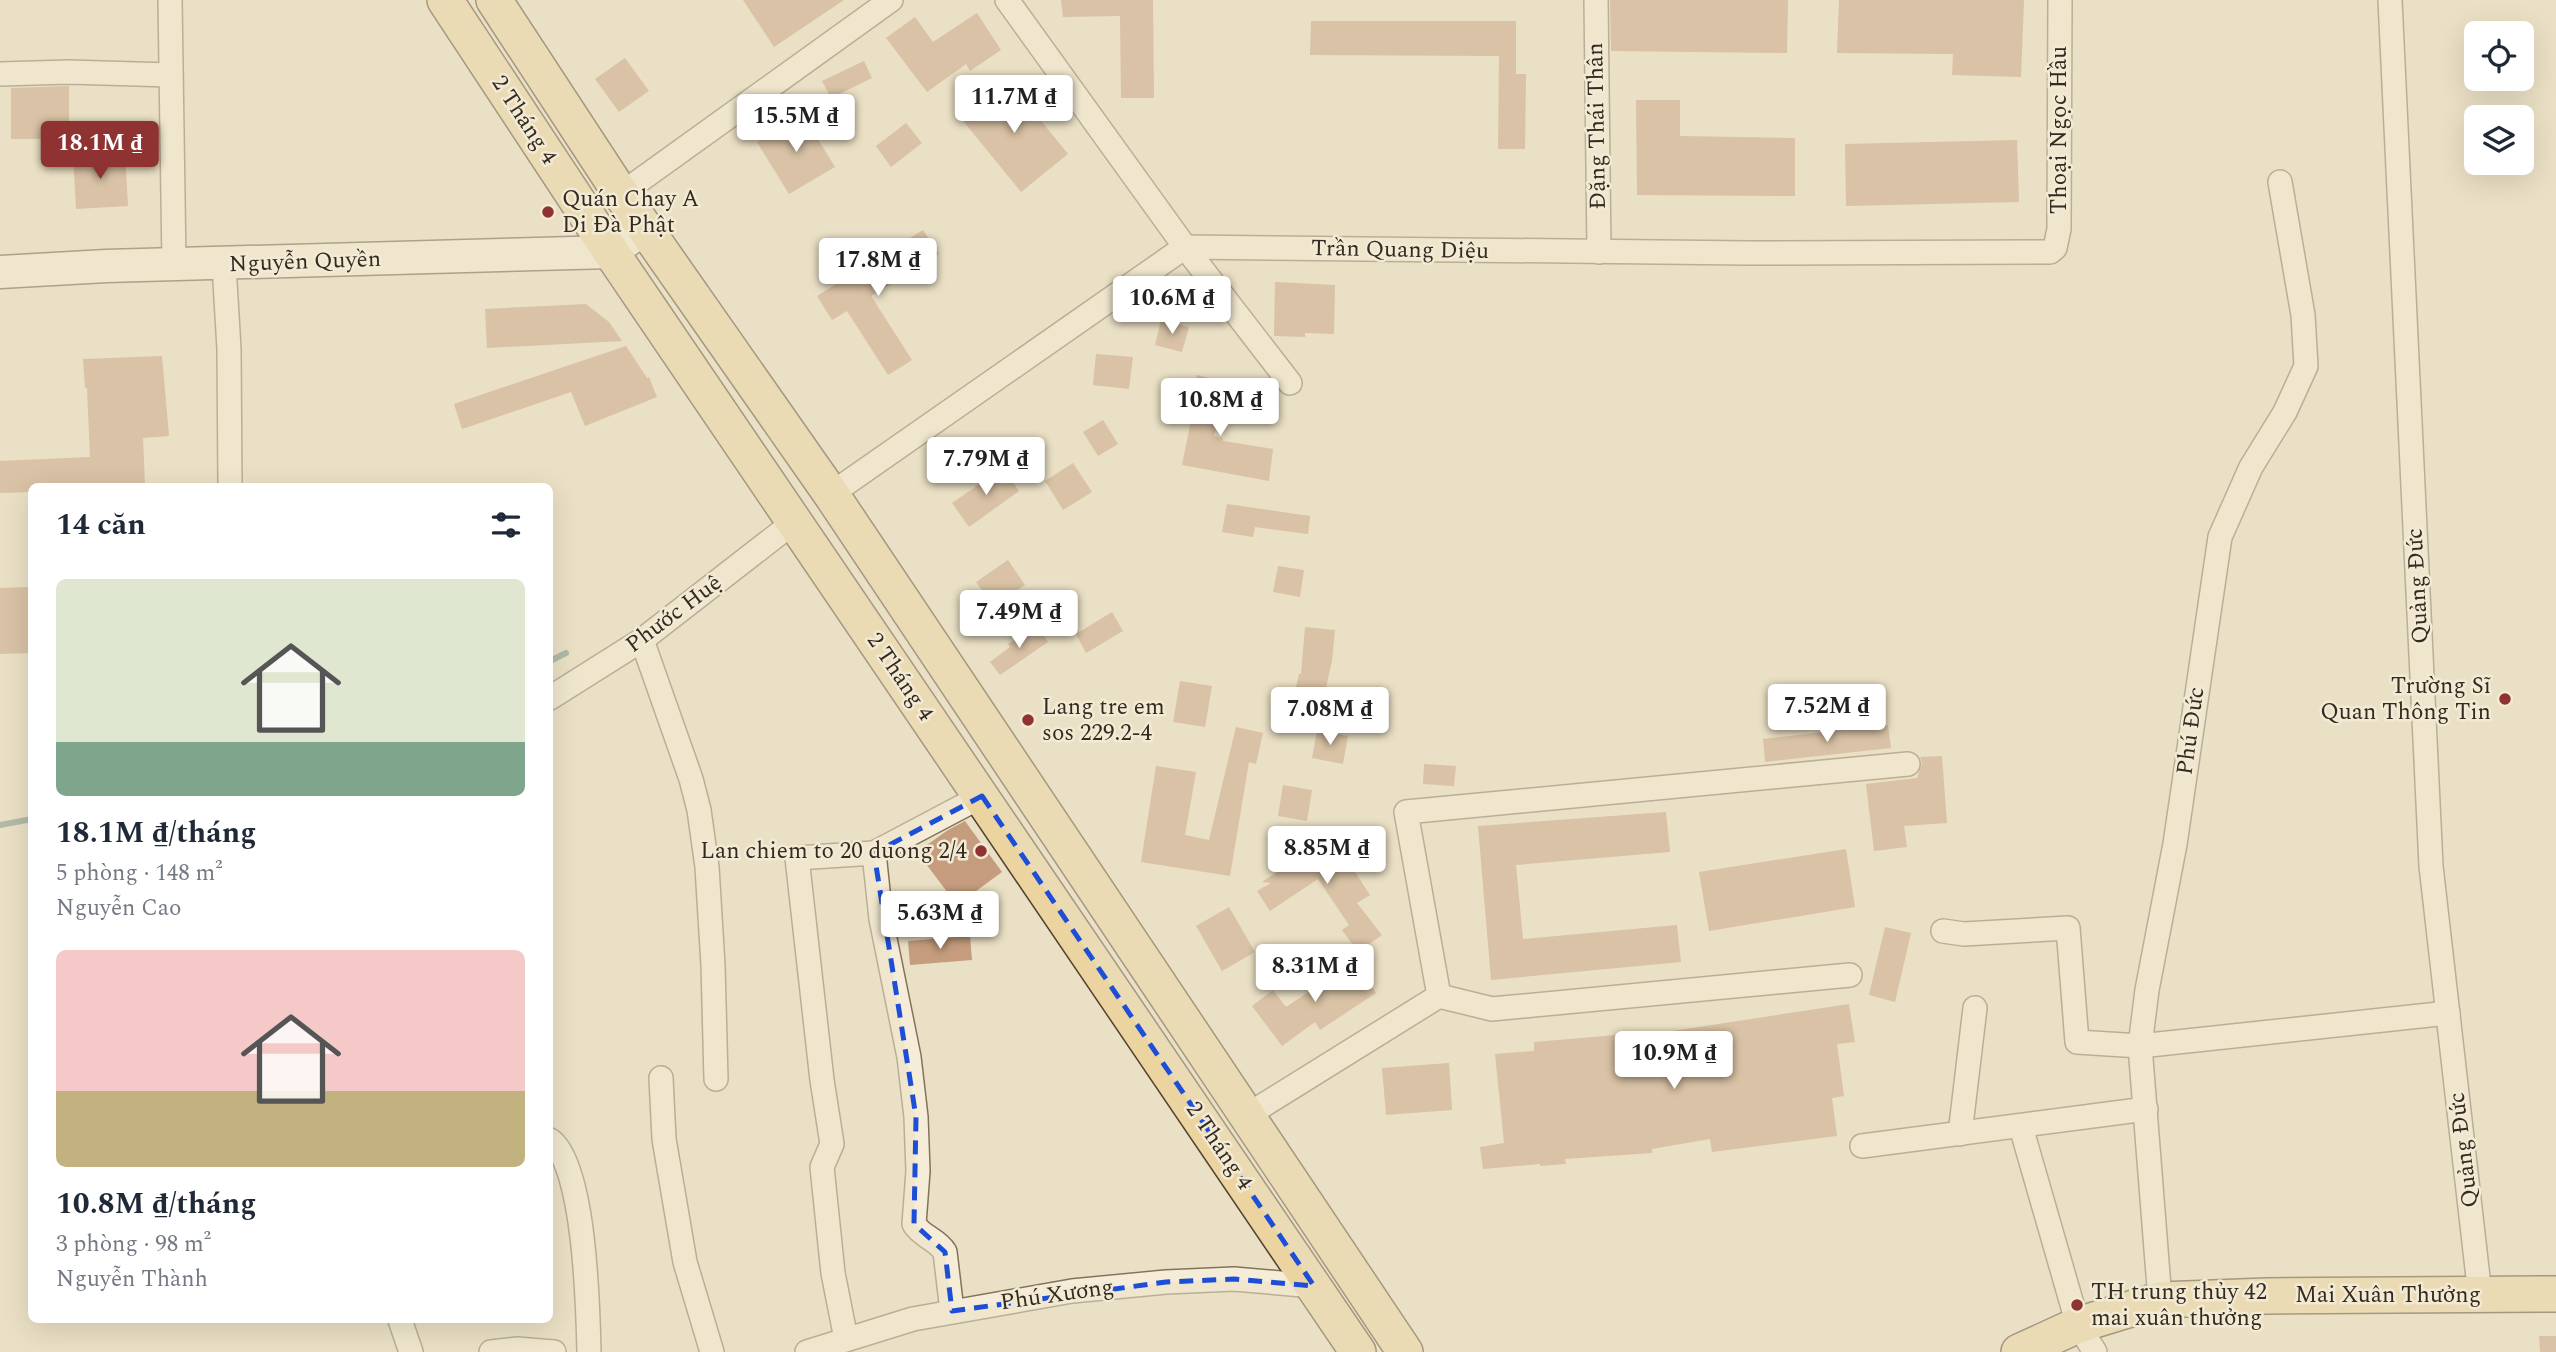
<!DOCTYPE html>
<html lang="vi">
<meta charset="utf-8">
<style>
body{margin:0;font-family:Spectral,serif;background:#f6f6f7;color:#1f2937;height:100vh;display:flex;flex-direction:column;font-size:26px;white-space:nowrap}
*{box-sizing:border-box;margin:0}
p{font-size:23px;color:#747a83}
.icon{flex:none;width:38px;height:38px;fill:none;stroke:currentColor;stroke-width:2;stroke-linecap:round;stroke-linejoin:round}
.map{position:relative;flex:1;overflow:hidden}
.sheet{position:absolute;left:28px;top:483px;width:525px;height:840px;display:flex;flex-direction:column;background:#fff;border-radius:10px;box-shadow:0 7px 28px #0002}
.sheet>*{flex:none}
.buttons{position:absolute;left:2464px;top:21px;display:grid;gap:14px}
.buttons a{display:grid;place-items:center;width:70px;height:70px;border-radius:10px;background:#fff;box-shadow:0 7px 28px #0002;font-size:35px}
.price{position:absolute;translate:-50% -60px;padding:0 16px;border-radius:7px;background:#fff;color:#222;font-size:23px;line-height:46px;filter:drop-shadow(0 2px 4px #0008)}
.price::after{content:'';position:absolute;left:50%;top:42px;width:21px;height:16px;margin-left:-10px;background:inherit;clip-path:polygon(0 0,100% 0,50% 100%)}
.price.current{background:#8e3232;color:#fff}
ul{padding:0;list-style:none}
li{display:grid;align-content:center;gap:14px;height:371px;padding:0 28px}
li span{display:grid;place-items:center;height:217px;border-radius:10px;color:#555}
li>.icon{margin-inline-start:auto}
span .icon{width:126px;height:126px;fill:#fffc;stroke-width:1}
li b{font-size:30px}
h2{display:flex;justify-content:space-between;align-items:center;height:84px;padding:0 28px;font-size:30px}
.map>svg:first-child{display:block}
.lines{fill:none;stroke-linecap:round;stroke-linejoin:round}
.stream{stroke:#6e8c85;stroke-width:6}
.building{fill:#c59d7e}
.street-casing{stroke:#84725d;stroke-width:26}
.secondary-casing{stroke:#665340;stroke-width:35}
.primary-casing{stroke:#524130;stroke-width:38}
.street{stroke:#f6edd8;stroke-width:23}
.secondary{stroke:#f6edd8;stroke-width:32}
.primary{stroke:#ebd4a0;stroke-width:35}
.marked{fill:none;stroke:#1d4ed8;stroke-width:5;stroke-dasharray:14 9;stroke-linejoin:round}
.poi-dot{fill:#8e3232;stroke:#f2ead4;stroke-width:2.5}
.labels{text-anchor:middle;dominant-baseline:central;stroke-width:5;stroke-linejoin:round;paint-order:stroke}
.street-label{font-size:23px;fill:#352a1f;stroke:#f2ead4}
.poi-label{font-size:23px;fill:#352a1f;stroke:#f2ead4;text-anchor:start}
</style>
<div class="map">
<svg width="2556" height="1352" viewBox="0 0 2556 1352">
<rect width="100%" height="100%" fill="#eae0c5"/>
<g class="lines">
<g class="stream">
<path d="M 550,661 L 566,653"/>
<path d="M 0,825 L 32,819"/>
</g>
</g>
<g class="building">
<path d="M 743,0 L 844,0 L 774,47 Z"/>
<path d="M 1061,0 L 1153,0 L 1154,98 L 1121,98 L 1120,16 L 1063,17 Z"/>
<path d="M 1610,0 L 1788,0 L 1787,53 L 1611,51 Z"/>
<path d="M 1839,0 L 2024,0 L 2021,77 L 1952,75 L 1953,54 L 1837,53 Z"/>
<path d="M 977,13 L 1001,50 L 970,71 L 966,64 L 927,92 L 886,38 L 915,17 L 933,42 Z"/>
<path d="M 1311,21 L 1516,21 L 1516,74 L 1526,74 L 1525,149 L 1498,149 L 1499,56 L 1310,55 Z"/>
<path d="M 625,58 L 649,91 L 619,112 L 595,79 Z"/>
<path d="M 864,61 L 872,78 L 831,98 L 822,81 Z"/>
<path d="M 1007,79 L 1068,154 L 1021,192 L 960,117 Z"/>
<path d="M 69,86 L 69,139 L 11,139 L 11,88 Z"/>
<path d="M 1636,100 L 1680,100 L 1680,136 L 1795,138 L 1795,196 L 1637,195 Z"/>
<path d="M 803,115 L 835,167 L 789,194 L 757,142 Z"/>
<path d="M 906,123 L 922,143 L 891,167 L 876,146 Z"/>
<path d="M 2017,140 L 2019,202 L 1846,206 L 1845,144 Z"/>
<path d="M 125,153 L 128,206 L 76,209 L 73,156 Z"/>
<path d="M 923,230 L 939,254 L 871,296 L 912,360 L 888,375 L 847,311 L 832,320 L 817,296 Z"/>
<path d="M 1275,282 L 1335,285 L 1334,334 L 1305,333 L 1305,337 L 1274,336 Z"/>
<path d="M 586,304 L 609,322 L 622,341 L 487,348 L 485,309 Z"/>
<path d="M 1161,320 L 1189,327 L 1182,352 L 1155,345 Z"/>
<path d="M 626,346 L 647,378 L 649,377 L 657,397 L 585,426 L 571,392 L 462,429 L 454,404 Z"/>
<path d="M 1096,354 L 1133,357 L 1129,389 L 1093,385 Z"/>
<path d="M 162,356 L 169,436 L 143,438 L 145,486 L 32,486 L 32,492 L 0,493 L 0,461 L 90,457 L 87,388 L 85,388 L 83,359 Z"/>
<path d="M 1197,375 L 1228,383 L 1214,436 L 1223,438 L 1223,441 L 1273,449 L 1269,481 L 1182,465 L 1194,406 L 1190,405 Z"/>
<path d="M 1103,420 L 1118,444 L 1098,456 L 1083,432 Z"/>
<path d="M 1073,463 L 1092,492 L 1063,510 L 1045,481 Z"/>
<path d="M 1003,468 L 1019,491 L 969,527 L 952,503 Z"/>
<path d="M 1227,504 L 1310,516 L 1308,534 L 1255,527 L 1253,537 L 1222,532 Z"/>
<path d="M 1008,560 L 1025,585 L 993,606 L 976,582 Z"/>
<path d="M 1278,566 L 1304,570 L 1300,597 L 1273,592 Z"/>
<path d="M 30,587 L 32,653 L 0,654 L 0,588 Z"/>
<path d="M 1112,612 L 1123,631 L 1086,653 L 1076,634 Z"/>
<path d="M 1037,626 L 1048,642 L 1000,675 L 990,662 L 1010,647 L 1008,644 Z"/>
<path d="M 1305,627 L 1335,630 L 1332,661 L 1322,705 L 1293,700 L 1299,674 L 1301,674 Z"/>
<path d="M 1180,681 L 1212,686 L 1205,727 L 1173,722 Z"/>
<path d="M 1888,725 L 1891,748 L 1765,762 L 1763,739 Z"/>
<path d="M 1236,727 L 1263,733 L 1256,764 L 1249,762 L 1230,876 L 1141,862 L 1156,766 L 1196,772 L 1185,835 L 1209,840 Z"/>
<path d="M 1317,731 L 1348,736 L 1343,764 L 1312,758 Z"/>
<path d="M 1942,756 L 1947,823 L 1904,826 L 1907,847 L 1874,851 L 1866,784 L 1917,778 L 1922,763 L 1920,757 Z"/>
<path d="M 1424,764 L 1456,766 L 1454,786 L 1423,784 Z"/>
<path d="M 1283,785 L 1312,790 L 1307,821 L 1278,816 Z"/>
<path d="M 1666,812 L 1670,852 L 1516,865 L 1523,939 L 1677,925 L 1681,962 L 1491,980 L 1478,826 Z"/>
<path d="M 965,821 L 1002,872 L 957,905 L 917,852 L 948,830 Z"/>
<path d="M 1344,827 L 1354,840 L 1341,851 L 1370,895 L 1357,903 L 1382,935 L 1358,952 L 1342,930 L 1349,925 L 1318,879 L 1270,911 L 1257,891 L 1271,883 L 1262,882 Z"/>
<path d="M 1846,849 L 1855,907 L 1709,931 L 1699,872 Z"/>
<path d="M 1229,907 L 1255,952 L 1222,971 L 1196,926 Z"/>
<path d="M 1885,927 L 1911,933 L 1895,1002 L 1869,995 Z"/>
<path d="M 970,936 L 972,960 L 910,965 L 908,941 Z"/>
<path d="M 1355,961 L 1376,993 L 1320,1030 L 1315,1022 L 1282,1046 L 1252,1006 L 1273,990 L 1286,1007 Z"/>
<path d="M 1849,1004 L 1855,1042 L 1837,1044 L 1844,1096 L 1832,1098 L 1837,1136 L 1712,1152 L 1710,1139 L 1652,1149 L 1652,1153 L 1565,1159 L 1566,1164 L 1540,1166 L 1540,1164 L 1483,1169 L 1480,1147 L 1504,1143 L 1495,1054 L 1534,1051 L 1534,1042 L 1616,1035 L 1620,1074 L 1659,1070 L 1653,1034 Z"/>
<path d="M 1449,1063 L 1452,1110 L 1386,1115 L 1382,1068 Z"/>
<path d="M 2539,1336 L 2556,1336 L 2556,1352 L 2540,1352 Z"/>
</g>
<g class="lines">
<g class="street-casing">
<g id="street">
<path d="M 170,0 L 174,264"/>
<path d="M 1007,0 L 1185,247 L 1290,383"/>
<path d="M 1596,0 L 1599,252"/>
<path d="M 2390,0 L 2431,866 L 2480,1295"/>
<path d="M 0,74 L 69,72 L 170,75"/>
<path d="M 621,194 L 891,0"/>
<path d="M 224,265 L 229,349 L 230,486"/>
<path d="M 831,494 L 1185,247 L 1749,253 L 2050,252 L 2055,248 L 2059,229 L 2060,0"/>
<path d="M 642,640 L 691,779 L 699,810 L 707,867 L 713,965 L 716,1079"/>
<path d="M 550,698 L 642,640 L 794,522"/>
<path d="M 874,853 L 881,919 L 909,1057 L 916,1117 L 918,1171 L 914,1224 C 922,1237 937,1239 945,1252 L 952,1311"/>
<path d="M 1943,931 L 1964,934 L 2068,928 L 2077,1042 L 2140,1046 L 2448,1013"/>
<path d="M 1439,996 L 1492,1009 L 1850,975"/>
<path d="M 661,1078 L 664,1139 L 685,1262 L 712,1352"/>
<path d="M 1246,1116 L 1439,996 L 1406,812 L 1908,764"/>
<path d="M 2021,1127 L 2078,1325 L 2095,1352"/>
<path d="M 1960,1134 L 1975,1008"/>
<path d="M 550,1140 C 585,1164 588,1309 589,1352"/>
<path d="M 1862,1146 L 2146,1109"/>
<path d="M 2160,1300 L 2140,1046 L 2147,990 L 2175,844 L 2220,537 L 2251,467 L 2285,412 L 2306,366 L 2303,315 L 2280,182"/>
<path d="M 400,1320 L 411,1352"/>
<path d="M 846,1339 L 833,1273 L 822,1167 L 832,1144 L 822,1080 L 797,858 L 874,853 L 982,796"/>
<path d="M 491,1352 L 517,1349 L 554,1352"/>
<path d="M 807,1352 L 913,1319 L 1072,1291 L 1166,1282 L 1234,1279 L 1314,1286"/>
</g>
</g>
<g class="secondary-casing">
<path id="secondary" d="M 0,272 L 106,266 L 611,252 L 645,228"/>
</g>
<g class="primary-casing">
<g id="primary">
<path d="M 445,0 L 611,252 L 1358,1352"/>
<path d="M 494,0 L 621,194 L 831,494 L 1405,1352"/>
<path d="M 2019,1352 L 2078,1325 L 2160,1300 L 2267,1296 L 2556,1294"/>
</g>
</g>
<use href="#street" class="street"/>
<use href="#secondary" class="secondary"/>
<use href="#primary" class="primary"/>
</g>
<path d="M0 0H2556V1352H0ZM 982,796 L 1314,1286 L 1234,1279 L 1166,1282 L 952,1311 L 945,1252 L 914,1224 L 916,1117 L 874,853 Z" fill="#eae0c5" fill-opacity=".55" fill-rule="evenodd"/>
<path class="marked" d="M 982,796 L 1314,1286 L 1234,1279 L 1166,1282 L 952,1311 L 945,1252 L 914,1224 L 916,1117 L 874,853 Z"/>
<g class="poi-dot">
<circle cx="548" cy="212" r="7"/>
<circle cx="2505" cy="699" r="7"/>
<circle cx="1028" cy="720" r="7"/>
<circle cx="981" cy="851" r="7"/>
<circle cx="2077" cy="1305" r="7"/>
</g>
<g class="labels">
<g class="street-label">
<text transform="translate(524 120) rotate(57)">2 Tháng 4</text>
<text transform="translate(1597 126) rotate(-91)">Đặng Thái Thân</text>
<text transform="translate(2059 130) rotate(-90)">Thoại Ngọc Hầu</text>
<text transform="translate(1400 250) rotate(1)">Trần Quang Diệu</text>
<text transform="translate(305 262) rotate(-2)">Nguyễn Quyền</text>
<text transform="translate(2418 586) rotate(-93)">Quảng Đức</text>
<text transform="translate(674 614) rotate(-37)">Phước Huệ</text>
<text transform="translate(900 677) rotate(56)">2 Tháng 4</text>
<text transform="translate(2191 731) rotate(-82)">Phú Đức</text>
<text transform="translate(1219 1146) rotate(56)">2 Tháng 4</text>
<text transform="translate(2464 1150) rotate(-97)">Quảng Đức</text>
<text transform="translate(1057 1295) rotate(-8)">Phú Xương</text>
<text x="2388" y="1295">Mai Xuân Thưởng</text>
</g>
<g class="poi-label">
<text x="562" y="199">Quán Chay A<tspan x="562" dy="26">Di Đà Phật</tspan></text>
<text x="2491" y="686" text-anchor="end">Trường Sĩ<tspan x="2491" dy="26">Quan Thông Tin</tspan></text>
<text x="1042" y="707">Lang tre em<tspan x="1042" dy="26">sos 229.2-4</tspan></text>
<text x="967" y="851" text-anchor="end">Lan chiem to 20 duong 2/4</text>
<text x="2091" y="1292">TH trung thủy 42<tspan x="2091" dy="26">mai xuân thưởng</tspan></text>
</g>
</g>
</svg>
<div class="buttons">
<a><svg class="icon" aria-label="locate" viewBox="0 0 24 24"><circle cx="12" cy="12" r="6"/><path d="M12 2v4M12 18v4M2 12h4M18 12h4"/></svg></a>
<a><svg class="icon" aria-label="layers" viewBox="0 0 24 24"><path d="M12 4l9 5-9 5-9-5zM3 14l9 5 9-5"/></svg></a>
</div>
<b class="price" style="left:1014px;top:135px">11.7M ₫</b>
<b class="price" style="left:796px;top:154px">15.5M ₫</b>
<b class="price current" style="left:100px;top:181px">18.1M ₫</b>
<b class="price" style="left:878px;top:298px">17.8M ₫</b>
<b class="price" style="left:1172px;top:336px">10.6M ₫</b>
<b class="price" style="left:1220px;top:438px">10.8M ₫</b>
<b class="price" style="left:986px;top:497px">7.79M ₫</b>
<b class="price" style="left:1019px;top:650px">7.49M ₫</b>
<b class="price" style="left:1827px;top:744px">7.52M ₫</b>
<b class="price" style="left:1330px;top:747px">7.08M ₫</b>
<b class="price" style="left:1327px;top:886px">8.85M ₫</b>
<b class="price" style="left:940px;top:951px">5.63M ₫</b>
<b class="price" style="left:1315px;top:1004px">8.31M ₫</b>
<b class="price" style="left:1674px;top:1091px">10.9M ₫</b>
<section class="sheet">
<h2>14 căn<svg class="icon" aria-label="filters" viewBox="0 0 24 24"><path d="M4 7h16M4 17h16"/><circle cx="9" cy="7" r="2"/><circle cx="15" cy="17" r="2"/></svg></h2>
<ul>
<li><span style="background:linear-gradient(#dfe7d0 75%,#7fa58c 0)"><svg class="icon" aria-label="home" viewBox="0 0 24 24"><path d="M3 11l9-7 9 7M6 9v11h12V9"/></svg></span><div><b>18.1M ₫/tháng</b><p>5 phòng · 148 m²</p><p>Nguyễn Cao</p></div></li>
<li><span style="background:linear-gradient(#f6c9c9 65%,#c2b280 0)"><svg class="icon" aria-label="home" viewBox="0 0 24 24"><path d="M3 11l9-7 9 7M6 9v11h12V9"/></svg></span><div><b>10.8M ₫/tháng</b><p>3 phòng · 98 m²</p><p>Nguyễn Thành</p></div></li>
</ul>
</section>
</div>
